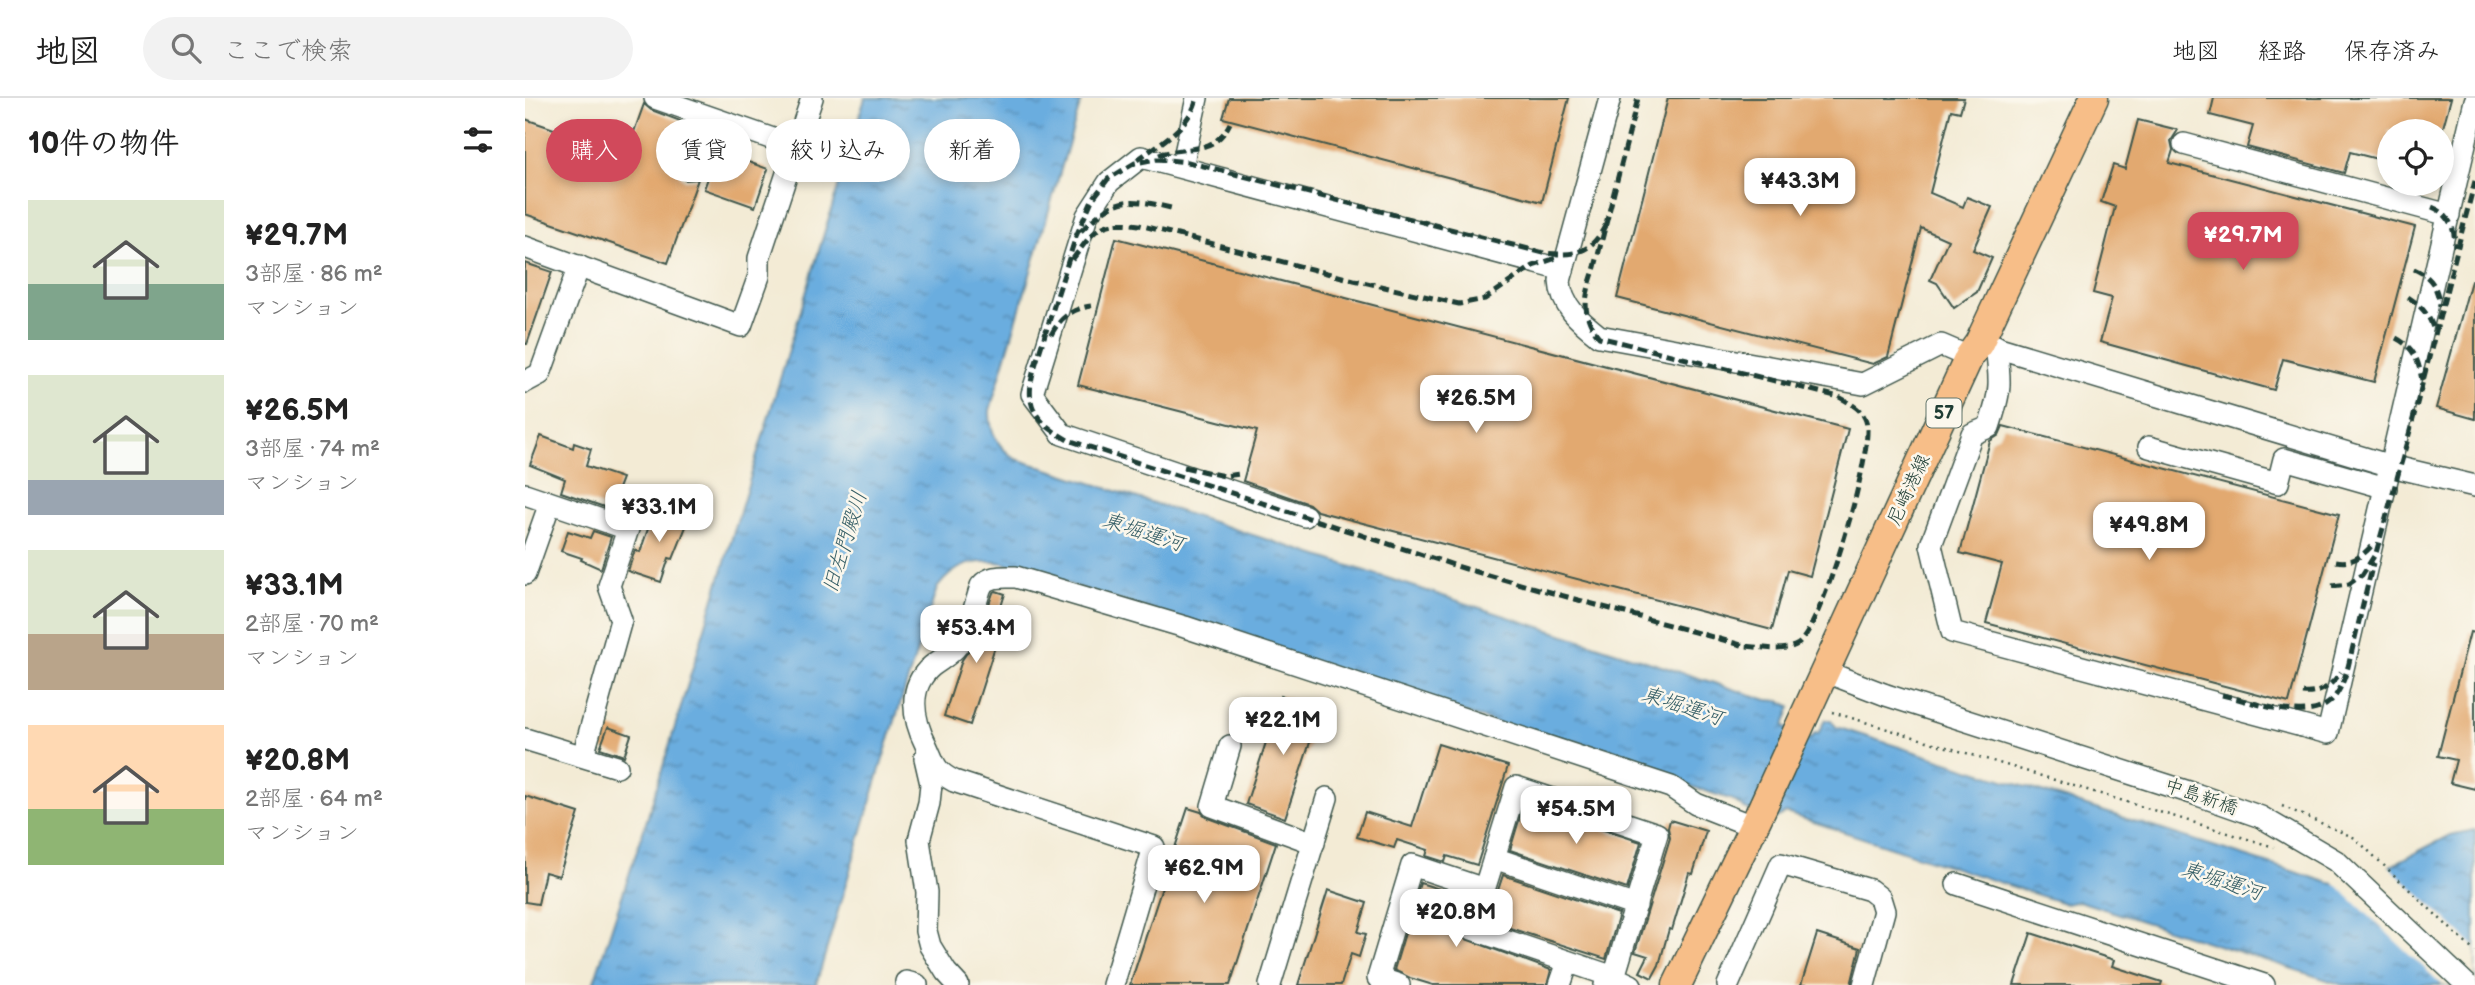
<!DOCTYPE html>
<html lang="ja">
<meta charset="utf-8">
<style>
body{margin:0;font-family:"Balsamiq Sans","Klee One",sans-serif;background:#f2f2f2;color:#222;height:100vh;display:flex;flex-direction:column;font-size:26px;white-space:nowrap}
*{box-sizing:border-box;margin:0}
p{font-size:23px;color:#767676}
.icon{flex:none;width:38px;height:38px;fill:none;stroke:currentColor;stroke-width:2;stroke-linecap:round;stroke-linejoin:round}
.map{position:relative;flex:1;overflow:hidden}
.side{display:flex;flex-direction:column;background:#fff;width:525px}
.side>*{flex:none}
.top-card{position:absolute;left:21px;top:21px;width:665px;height:63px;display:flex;gap:14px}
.fabs{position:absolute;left:1852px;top:21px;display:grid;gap:14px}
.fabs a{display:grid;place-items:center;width:77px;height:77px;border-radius:50%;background:#fff;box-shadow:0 4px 10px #0003;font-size:35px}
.price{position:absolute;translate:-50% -60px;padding:0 16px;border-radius:14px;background:#fff;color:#222;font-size:23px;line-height:46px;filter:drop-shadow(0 2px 4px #0008)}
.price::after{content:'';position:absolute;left:50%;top:42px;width:21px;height:16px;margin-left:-10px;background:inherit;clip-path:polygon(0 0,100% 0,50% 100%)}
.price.active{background:#d1495b;color:#fff}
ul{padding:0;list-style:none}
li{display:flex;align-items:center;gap:21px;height:175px;padding:0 28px}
li span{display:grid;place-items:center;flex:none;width:196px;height:140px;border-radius:0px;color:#555}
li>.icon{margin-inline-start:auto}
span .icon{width:84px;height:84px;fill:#fffc;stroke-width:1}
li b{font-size:30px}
h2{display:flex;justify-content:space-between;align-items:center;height:84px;padding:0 28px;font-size:30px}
.tag{padding:0 24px;border-radius:32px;background:#fff;box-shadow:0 4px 10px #0003;font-size:24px;line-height:63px}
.tag.active{background:#d1495b;color:#fff}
header{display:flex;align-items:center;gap:42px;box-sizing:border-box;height:98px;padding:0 35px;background:#fff;border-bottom:2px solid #e0e0e0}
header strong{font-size:33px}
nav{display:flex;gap:38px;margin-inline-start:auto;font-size:24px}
.search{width:490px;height:63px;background:#f2f2f2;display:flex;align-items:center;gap:18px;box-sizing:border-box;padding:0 24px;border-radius:38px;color:#767676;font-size:26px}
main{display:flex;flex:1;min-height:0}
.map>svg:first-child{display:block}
.water{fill:url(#water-ripples);stroke:#45758a;stroke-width:2}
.pier{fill:#f3ebd5}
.building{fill:#e2a970}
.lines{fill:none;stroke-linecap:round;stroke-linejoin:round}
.minor-casing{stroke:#3f574c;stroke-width:24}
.major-casing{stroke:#3f574c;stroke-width:31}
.path{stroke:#3f574c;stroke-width:2.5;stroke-dasharray:2 5;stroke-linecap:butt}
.minor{stroke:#fff;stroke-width:21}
.major{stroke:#f7be88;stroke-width:28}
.rail{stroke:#1f3d34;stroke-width:5;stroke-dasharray:10 5;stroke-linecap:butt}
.minor-bridge-casing{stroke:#3f574c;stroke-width:24;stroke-linecap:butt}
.minor-bridge{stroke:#fff;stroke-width:21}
.labels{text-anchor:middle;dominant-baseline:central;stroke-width:5;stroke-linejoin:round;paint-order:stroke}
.shield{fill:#fbf7ec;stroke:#61756b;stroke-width:2}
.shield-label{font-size:18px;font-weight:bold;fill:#1f3d34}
.street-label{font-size:19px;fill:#1f3d34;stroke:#fbf7ec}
.water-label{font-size:21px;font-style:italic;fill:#365f67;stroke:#fbf7ec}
</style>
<header>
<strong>地図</strong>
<div class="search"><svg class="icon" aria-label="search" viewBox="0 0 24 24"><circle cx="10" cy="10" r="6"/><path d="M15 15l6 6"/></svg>ここで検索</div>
<nav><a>地図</a><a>経路</a><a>保存済み</a></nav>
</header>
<main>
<section class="side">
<h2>10件の物件<svg class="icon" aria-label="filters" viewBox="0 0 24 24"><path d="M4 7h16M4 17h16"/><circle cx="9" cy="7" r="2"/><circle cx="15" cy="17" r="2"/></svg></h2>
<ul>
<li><span style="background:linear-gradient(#dfe7d0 60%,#7fa58c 0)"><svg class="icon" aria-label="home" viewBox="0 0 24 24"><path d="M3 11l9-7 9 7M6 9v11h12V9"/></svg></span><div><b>¥29.7M</b><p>3部屋 · 86 m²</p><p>マンション</p></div></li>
<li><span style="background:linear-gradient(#dfe7d0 75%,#9aa5b1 0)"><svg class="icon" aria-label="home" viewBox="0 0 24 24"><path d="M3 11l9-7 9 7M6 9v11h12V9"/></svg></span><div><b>¥26.5M</b><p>3部屋 · 74 m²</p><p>マンション</p></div></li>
<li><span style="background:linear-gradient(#dfe7d0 60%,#b9a48a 0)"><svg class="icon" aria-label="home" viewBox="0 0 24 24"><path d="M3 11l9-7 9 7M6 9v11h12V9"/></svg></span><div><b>¥33.1M</b><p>2部屋 · 70 m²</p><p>マンション</p></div></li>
<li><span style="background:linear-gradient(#ffd9b3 60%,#8fb573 0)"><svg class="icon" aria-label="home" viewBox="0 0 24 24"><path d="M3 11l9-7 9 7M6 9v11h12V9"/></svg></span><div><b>¥20.8M</b><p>2部屋 · 64 m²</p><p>マンション</p></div></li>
</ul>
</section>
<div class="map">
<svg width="1950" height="887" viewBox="0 0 1950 887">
<defs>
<pattern id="water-ripples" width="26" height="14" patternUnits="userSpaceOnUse" patternTransform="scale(1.75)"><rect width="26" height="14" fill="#6baddf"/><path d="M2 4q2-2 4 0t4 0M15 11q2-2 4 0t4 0" fill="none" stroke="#578eb6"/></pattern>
</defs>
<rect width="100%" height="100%" fill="#fbf7ec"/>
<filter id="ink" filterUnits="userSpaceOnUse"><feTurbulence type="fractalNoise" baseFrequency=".0143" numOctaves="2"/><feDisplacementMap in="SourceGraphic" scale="14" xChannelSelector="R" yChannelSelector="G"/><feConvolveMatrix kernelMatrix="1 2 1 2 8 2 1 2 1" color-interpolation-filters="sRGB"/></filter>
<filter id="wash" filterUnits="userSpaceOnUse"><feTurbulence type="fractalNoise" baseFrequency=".00686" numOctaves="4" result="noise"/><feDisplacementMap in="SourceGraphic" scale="28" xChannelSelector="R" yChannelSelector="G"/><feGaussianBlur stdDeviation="1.57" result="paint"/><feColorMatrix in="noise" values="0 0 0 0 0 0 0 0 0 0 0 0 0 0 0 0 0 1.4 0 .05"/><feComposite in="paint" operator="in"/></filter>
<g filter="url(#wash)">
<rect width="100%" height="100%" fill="#f3ebd5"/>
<path class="water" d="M 340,0 L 557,0 L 465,312 C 464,333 473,350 491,361 L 1242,602 L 1255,603 L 1266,608 L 1259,628 L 1286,641 L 1290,635 L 1293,636 L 1300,622 L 1306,622 L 1311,629 L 1805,785 L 1825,789 L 1925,737 L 1950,732 L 1950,887 L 1818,887 L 1554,803 L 1541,806 L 1261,715 L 1247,722 L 1220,711 L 1208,702 L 479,465 C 450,461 431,465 412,490 L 361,651 L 291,887 L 68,887 L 120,728 Z"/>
<path class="pier" d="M 1862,766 L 1950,849 L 1950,887 L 1917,887 L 1805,781 L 1832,785 Z"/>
<g id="blocks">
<g class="building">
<path d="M 704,0 L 1044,0 L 1017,104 L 698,20 Z"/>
<path d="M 1143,0 L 1439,0 L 1435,14 L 1426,12 L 1405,95 L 1438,109 L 1442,99 L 1467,109 L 1448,152 L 1467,160 L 1452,194 L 1429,210 L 1412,185 L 1405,182 L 1423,142 L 1396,130 L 1363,259 L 1348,266 L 1092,200 Z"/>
<path d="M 1689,0 L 1926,0 L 1917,33 L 1864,33 L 1864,64 L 1825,54 L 1819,75 L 1722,49 L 1728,28 L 1685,17 Z"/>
<path d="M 119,6 L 126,12 L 166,27 L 152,72 L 155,78 L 160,82 L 173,81 L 143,165 L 0,116 L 0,21 L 101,56 Z"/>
<path d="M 1613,22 L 1653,32 L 1646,43 L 1648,52 L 1644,65 L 1890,129 L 1849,284 L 1758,261 L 1749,292 L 1575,244 L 1587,200 L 1568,195 L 1590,109 L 1576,104 L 1588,67 L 1600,71 Z"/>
<path d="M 193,53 L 243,71 L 230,109 L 179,91 Z"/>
<path d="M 591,140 L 1323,331 L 1285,478 L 1263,472 L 1247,532 L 792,413 L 784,406 L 718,383 L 732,333 L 553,287 Z"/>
<path d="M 0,165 L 27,174 L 2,246 L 0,246 Z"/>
<path d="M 1946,183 L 1950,184 L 1950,321 L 1911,310 Z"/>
<path d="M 1478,328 L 1814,416 L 1764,605 L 1461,525 L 1477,466 L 1435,455 L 1465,343 L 1474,337 Z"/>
<path d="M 16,338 L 48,350 L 49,345 L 66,351 L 61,368 L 97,380 L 85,411 L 36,394 L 40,381 L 5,367 Z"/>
<path d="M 131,408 L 164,421 L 148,461 L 144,460 L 136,484 L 103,473 L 110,452 L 115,454 Z"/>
<path d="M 43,433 L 65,440 L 68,433 L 86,439 L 76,471 L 56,462 L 57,460 L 36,453 Z"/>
<path d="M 471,493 L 480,496 L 473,518 L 479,520 L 445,627 L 419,618 L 437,562 L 452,540 L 468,495 Z"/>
<path d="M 1945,534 L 1950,535 L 1950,691 L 1925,685 L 1931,662 L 1913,658 Z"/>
<path d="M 756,598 L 796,611 L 760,720 L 721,706 Z"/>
<path d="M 83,629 L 106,637 L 99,658 L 75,650 Z"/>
<path d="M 913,646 L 983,668 L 952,767 L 922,758 L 920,764 L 901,758 L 903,752 L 872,742 L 869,750 L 832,739 L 840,714 L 887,729 Z"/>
<path d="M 0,698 L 54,715 L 34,778 L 20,774 L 13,806 L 0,804 Z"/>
<path d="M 999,706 L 1116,744 L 1102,791 L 985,752 Z"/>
<path d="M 663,710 L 676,714 L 683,720 L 751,745 L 705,887 L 605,887 Z"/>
<path d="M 1145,722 L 1181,733 L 1168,776 L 1164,775 L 1147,832 L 1144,831 L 1134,867 L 1127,880 L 1115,874 L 1123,858 L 1110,854 L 1145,740 L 1143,730 Z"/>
<path d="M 978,777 L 1094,816 L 1081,861 L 963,823 Z"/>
<path d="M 895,785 L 943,800 L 934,828 L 938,840 L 1026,872 L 1022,887 L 908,887 L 885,880 L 869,872 Z"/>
<path d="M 803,792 L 842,805 L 833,834 L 841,836 L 834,859 L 826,856 L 816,887 L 773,887 Z"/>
<path d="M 1506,835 L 1589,862 L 1587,868 L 1637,884 L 1636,887 L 1489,887 Z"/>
<path d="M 1292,836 L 1335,850 L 1326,887 L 1276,887 Z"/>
</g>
</g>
</g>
<g filter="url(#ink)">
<use href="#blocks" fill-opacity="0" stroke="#3f574c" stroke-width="2"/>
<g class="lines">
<g class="minor-casing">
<g id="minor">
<path d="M 130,0 L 271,49"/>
<path d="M 1085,0 L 1035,183 C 1036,208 1055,223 1074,238 L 1338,286 L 1416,247 L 1444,259"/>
<path d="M 1659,46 L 1924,117"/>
<path d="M 657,69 L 672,0"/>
<path d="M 165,70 L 183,19"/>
<path d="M 0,149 L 216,228 L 234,178 L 234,160 L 287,0"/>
<path d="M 1461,246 L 1866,368 L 1950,388"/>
<path d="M 1471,248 C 1476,286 1476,293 1464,329 L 1447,336 L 1406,447 L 1427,534 L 1803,635 L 1950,3"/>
<path d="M 0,284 L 15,276 L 54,168"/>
<path d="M 1624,349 L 1753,385 L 1759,361 L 1861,390"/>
<path d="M 0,396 L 103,431 L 84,488 L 96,522 L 58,658"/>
<path d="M 780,418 L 537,336 L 507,296 L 562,118 L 584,84 L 616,59 L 1038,172"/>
<path d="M 0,476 L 25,405"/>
<path d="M 1301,574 L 1361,597"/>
<path d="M 0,641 L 92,669"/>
<path d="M 705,648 L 687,708 L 789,745"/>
<path d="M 400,660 L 406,686 L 404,705 L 394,742 L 402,794 L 401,833 L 405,848 L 421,874 L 433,887"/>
<path d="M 969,760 L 1111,808"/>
<path d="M 1432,786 L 1739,887"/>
<path d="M 381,884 L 392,887"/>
<path d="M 588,887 L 629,749 L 429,683 C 409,673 410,666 401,647 C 388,621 382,589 407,568 C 416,561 425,557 432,548 C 445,530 450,508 456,488 C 465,477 478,479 491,479 L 660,529 L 1146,689 L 1171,706 L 1227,728"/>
<path d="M 745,887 L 802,700"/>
<path d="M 874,887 L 853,880 L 887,767 L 959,791"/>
<path d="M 1035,887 L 1043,864"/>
<path d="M 1080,887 L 1089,879 L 1132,736 L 991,689 L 947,831 L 1089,879 L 1106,887"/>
<path d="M 1203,887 L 1256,766 L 1345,792 L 1355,800 L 1359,813 L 1339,887"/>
</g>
</g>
<g class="major-casing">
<path id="major" d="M 1152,887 L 1233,719 L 1444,259 L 1454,245 L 1569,0"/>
</g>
<g class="path">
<path d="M 1307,614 L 1749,749"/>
<path d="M 1757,708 L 1830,740 L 1950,854"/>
</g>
<use href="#minor" class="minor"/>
<use href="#major" class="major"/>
<g class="rail">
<path d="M 634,57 C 663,46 688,59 705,25"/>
<path d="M 612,62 C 635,45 665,29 672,0"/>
<path d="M 1907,109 C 1925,116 1930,131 1930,149"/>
<path d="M 1081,126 C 1066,156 1050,158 1019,155 L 663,64 L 632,61 L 610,65 L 583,81 L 567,102 L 551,138 L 510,268 C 498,307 509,323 543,342 L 941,471 L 1220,548 C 1236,549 1259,555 1273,546 C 1297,529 1350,353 1341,323 C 1337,311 1325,305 1314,299 L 1074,239 C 1054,214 1061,197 1070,169 L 1113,0"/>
<path d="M 556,133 C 590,99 601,99 646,110"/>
<path d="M 547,162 C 570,132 574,121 614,127 L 829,182 L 934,206 L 960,201 L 1008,168 L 1034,159"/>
<path d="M 1889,171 C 1907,179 1912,189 1915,208"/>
<path d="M 1883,199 C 1898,209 1906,219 1910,237"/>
<path d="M 526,237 C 535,220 546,211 566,208"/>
<path d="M 1871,240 C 1890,250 1893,262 1897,282"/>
<path d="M 659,369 L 699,378 L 714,376"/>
<path d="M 1811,463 C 1828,466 1838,458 1849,445"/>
<path d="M 1807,488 L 1824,486 L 1837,477 L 1851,455 L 1881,348 L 1950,83"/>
<path d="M 1778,595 C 1795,597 1807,587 1816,574"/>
<path d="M 1697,597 C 1725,603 1778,624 1802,606 C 1814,598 1819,582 1823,569 L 1848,465"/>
</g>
<g class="minor-bridge-casing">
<path id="minor-bridge" d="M 1361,597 L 1673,697 L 1736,719 L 1811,763 L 1942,887"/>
</g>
<use href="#minor-bridge" class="minor-bridge"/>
</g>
</g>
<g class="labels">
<rect class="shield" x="1401.5" y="300.5" width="35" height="29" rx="5"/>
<g class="shield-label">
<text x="1419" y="315">57</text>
</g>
<g class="street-label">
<text transform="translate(1384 392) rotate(-65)">尼崎港線</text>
<text transform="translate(1676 699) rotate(19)">中島新橋</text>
</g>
<g class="water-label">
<text transform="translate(618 434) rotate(18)">東堀運河</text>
<text transform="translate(320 444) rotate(-73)">旧左門殿川</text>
<text transform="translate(1157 608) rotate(18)">東堀運河</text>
<text transform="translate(1697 783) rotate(18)">東堀運河</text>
</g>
</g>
</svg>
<div class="fabs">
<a><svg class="icon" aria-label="locate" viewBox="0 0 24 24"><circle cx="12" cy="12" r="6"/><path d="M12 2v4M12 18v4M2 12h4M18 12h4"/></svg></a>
</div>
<b class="price" style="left:1275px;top:120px">¥43.3M</b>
<b class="price active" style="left:1718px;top:174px">¥29.7M</b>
<b class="price" style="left:951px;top:337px">¥26.5M</b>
<b class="price" style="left:134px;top:446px">¥33.1M</b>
<b class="price" style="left:1624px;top:464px">¥49.8M</b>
<b class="price" style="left:451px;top:567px">¥53.4M</b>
<b class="price" style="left:758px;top:659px">¥22.1M</b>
<b class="price" style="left:1051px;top:748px">¥54.5M</b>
<b class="price" style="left:679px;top:807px">¥62.9M</b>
<b class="price" style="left:931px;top:851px">¥20.8M</b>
<div class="top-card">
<a class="tag active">購入</a>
<a class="tag">賃貸</a>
<a class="tag">絞り込み</a>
<a class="tag">新着</a>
</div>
</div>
</main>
